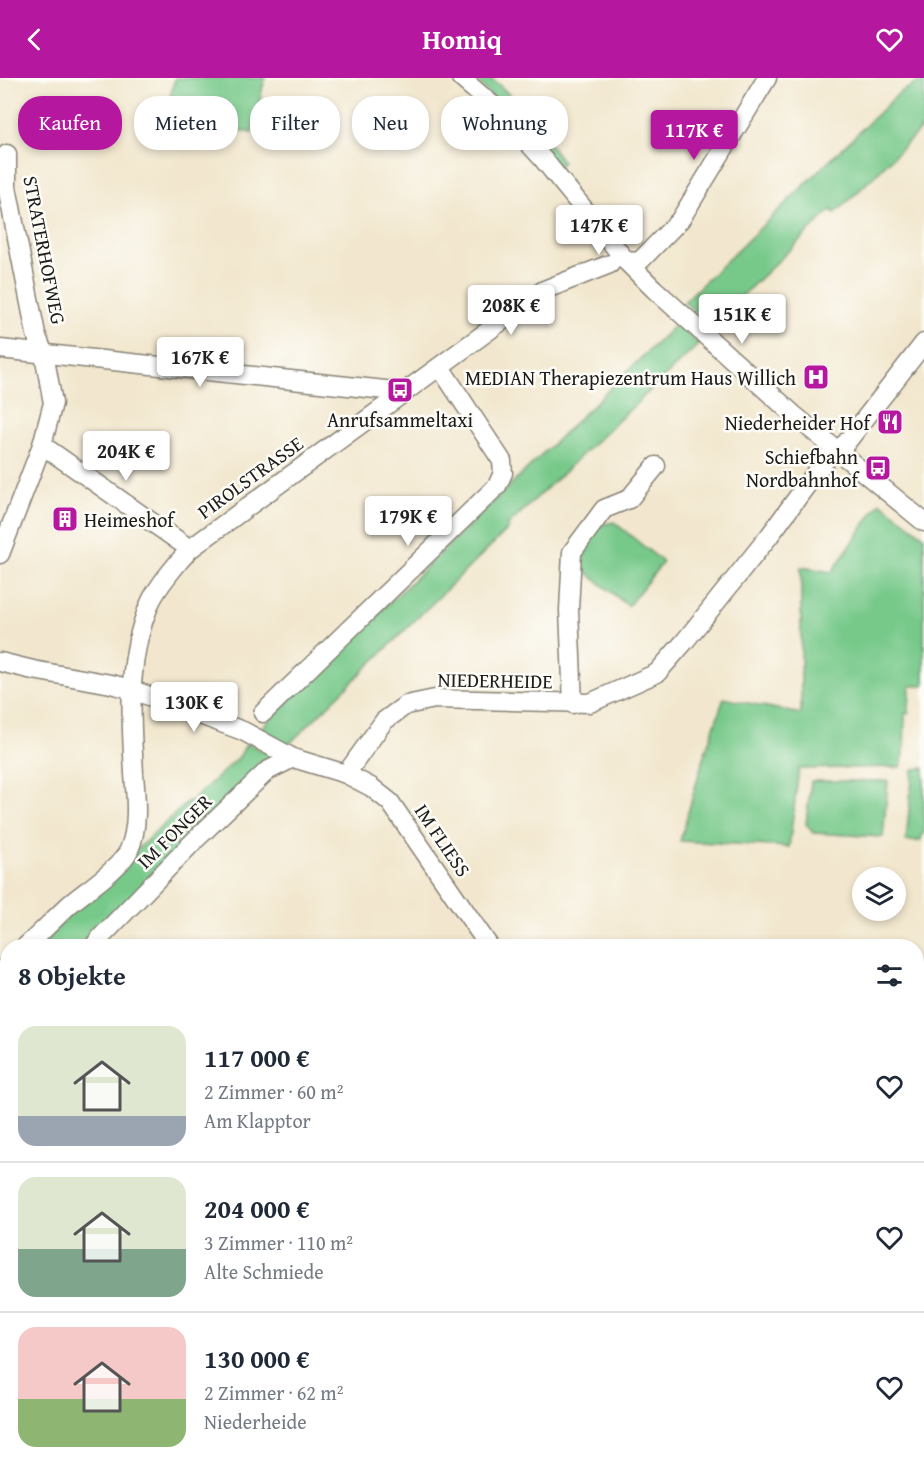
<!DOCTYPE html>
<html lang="de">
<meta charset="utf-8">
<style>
body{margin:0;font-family:"Gentium Book Plus",serif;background:#f6f6f7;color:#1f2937;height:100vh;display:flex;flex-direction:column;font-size:22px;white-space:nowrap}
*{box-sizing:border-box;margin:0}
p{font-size:20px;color:#747a83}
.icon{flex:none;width:33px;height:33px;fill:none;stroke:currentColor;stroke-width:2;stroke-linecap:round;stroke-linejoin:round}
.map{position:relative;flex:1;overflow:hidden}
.sheet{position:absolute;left:0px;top:861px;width:924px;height:536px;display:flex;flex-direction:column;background:#fff;border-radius:24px 24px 0 0;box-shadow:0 3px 9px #0003}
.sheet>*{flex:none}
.banner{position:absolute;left:18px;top:18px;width:600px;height:54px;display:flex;gap:12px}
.fabs{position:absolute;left:852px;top:789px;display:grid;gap:12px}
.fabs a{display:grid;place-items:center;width:54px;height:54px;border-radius:50%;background:#fff;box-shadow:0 3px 9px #0003;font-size:30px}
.price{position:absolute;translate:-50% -51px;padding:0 14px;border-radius:6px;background:#fff;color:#222;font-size:20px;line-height:39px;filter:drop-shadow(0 2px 3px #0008)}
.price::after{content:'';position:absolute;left:50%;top:36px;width:18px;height:14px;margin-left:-9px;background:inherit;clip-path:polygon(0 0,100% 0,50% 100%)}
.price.current{background:#b5179e;color:#fff}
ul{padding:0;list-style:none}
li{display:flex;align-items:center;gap:18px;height:150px;padding:0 18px}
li+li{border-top:2px solid #e0e1e3}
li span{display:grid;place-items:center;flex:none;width:168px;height:120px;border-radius:18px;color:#555}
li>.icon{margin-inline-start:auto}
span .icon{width:72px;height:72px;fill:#fffc;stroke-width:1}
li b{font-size:26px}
h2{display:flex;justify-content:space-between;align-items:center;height:72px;padding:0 18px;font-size:26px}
.tag{padding:0 21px;border-radius:24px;background:#fff;box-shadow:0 3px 9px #0003;font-size:21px;line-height:54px}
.tag.current{background:#b5179e;color:#fff}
header{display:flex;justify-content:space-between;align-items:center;height:78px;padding:0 18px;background:#b5179e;color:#fff;font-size:27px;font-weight:600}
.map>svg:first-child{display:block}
.grass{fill:#77c98a;stroke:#4a7253;stroke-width:1.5}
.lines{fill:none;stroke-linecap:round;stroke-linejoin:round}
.minor-casing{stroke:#878275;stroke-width:21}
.minor{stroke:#fff;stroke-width:18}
.labels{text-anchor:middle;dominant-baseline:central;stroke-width:5;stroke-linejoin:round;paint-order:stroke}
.street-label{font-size:20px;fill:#1c1c1c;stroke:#fdfcf7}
.poi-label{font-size:20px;fill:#1c1c1c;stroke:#fdfcf7;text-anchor:end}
</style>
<header><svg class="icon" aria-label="back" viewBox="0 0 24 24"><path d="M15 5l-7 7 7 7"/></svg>Homiq<svg class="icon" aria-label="heart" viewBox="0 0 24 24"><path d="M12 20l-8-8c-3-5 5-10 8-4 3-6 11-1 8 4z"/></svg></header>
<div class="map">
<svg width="924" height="1396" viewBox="0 0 924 1396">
<rect width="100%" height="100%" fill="#fdfcf7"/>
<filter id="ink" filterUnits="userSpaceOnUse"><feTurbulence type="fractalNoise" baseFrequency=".0167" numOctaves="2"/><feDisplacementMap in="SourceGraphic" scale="12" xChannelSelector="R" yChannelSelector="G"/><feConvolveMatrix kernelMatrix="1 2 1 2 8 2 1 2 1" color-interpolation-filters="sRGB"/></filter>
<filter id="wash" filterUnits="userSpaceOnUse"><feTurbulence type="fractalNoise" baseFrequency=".008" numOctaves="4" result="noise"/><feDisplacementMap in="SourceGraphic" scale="24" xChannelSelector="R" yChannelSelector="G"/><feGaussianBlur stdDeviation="1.35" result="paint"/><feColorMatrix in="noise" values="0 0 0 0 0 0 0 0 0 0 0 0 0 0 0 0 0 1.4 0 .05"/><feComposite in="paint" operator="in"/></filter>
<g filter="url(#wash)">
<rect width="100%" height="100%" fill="#f2e7ce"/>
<g class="grass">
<path d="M 175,0 L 265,0 L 252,55 L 166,35 Z"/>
<path d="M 474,0 C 478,0 484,0 488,0 C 505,4 551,68 563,84 L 558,88 Z"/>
<path d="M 924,1 L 924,48 C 894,77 866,108 835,135 L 831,132 L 715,244 L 718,248 L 714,252 L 684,224 L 899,15 Z"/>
<path d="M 676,246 L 699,266 L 507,448 L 509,450 L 287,668 L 261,650 Z"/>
<path d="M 880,424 L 924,458 L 924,608 L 910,608 L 909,635 L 905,635 L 904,677 L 900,689 L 799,691 L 789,769 L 680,763 L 704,678 L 724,620 L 801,636 L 801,489 L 832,494 Z"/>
<path d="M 614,444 L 663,484 L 628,528 L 579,488 L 577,473 L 599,447 Z"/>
<path d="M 247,665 L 273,678 L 190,761 L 87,868 L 33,868 L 189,723 L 191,723 L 239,679 Z"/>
<path d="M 924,690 L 924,754 L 920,763 L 906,763 L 913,691 Z"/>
<path d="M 811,703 L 888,703 L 883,759 L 813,755 L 806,746 Z"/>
<path d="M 7,893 L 8,1072 L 0,1093 L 0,900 Z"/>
<path d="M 508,1389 L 591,1389 L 589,1396 L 506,1396 Z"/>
</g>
</g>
<g filter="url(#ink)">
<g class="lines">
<g class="minor-casing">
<g id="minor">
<path d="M 461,0 L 497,31 L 543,81 L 627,184 L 654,211 L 794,337 L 924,444"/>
<path d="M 627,184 L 640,183 L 680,142 L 767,0"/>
<path d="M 0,271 L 404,314"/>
<path d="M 42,367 L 190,471"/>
<path d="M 0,476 L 42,367 L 53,325 L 44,276 L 36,256 L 7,109 L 7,76"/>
<path d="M 0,584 L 33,592 L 111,606 L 130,611 L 243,653 L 293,680 L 346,696 L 371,709 L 390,724 L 489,868"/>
<path d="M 573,626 L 569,532 L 572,474 L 604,431 L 629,421 L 656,388"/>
<path d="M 263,635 L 497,408 L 503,395 L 502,383 L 440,289"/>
<path d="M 346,696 L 384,643 L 406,627 L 435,621 L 590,625 L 657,595 L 685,563 L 770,457 L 825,382 L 846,365 L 924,265"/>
<path d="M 26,868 C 41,855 54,841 69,827 C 84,814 121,790 129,772 C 139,749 136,720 134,696 C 131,636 126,582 150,525 C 157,509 178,484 190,471 L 544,212 L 610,186"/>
<path d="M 94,868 L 101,859 L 193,764 L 267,693 L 293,680"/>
<path d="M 0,894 L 8,887"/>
<path d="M 0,1107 L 8,1087"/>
<path d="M 916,1222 L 924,1228"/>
<path d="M 916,1295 L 924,1295"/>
<path d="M 0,1322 L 8,1323"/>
<path d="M 501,1396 L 502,1389"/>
</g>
</g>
<use href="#minor" class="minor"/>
</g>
</g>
<defs>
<g id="hospital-square" transform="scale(1.35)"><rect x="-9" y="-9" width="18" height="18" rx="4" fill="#b5179e" stroke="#fdfcf7"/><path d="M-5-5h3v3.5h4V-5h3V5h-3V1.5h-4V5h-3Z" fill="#fff"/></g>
<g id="bus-square" transform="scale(1.35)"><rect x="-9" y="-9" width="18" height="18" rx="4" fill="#b5179e" stroke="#fdfcf7"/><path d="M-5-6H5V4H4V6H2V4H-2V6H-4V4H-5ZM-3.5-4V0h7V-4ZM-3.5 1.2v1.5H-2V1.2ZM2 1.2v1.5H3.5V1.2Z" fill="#fff"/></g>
<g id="restaurant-square" transform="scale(1.35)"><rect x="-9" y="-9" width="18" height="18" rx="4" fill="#b5179e" stroke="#fdfcf7"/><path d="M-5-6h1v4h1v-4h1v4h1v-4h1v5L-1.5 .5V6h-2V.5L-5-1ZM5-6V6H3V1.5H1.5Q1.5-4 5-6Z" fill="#fff"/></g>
<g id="building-square" transform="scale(1.35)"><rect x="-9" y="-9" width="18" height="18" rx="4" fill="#b5179e" stroke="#fdfcf7"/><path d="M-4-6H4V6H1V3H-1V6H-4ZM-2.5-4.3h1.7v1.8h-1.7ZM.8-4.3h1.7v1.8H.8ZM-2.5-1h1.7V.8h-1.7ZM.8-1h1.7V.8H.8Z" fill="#fff"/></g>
</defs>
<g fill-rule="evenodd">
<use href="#hospital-square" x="816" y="299"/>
<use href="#bus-square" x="400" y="312"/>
<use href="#restaurant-square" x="890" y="344"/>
<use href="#bus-square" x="878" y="390"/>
<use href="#building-square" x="65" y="441"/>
</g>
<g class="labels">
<g class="street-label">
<text transform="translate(45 172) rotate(79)">STRATERHOFWEG</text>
<text transform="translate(250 399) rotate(-36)">PIROLSTRASSE</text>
<text transform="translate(495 602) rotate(1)">NIEDERHEIDE</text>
<text transform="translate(174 753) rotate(-45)">IM FONGER</text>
<text transform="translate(443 762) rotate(56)">IM FLIESS</text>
</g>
<g class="poi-label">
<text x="796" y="299">MEDIAN Therapiezentrum Haus Willich</text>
<text x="400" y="341" text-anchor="middle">Anrufsammeltaxi</text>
<text x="870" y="344">Niederheider Hof</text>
<text x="858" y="378">Schiefbahn<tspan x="858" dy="23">Nordbahnhof</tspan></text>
<text x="84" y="441" text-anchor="start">Heimeshof</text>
</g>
</g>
</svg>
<div class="fabs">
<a><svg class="icon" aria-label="layers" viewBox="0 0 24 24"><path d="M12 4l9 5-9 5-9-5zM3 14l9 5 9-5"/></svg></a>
</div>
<b class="price current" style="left:694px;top:83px">117K €</b>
<b class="price" style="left:599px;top:178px">147K €</b>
<b class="price" style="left:511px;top:258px">208K €</b>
<b class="price" style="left:742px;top:267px">151K €</b>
<b class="price" style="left:200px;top:310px">167K €</b>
<b class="price" style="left:126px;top:404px">204K €</b>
<b class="price" style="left:408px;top:469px">179K €</b>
<b class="price" style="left:194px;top:655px">130K €</b>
<div class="banner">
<a class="tag current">Kaufen</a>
<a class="tag">Mieten</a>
<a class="tag">Filter</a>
<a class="tag">Neu</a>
<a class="tag">Wohnung</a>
</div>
<section class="sheet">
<h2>8 Objekte<svg class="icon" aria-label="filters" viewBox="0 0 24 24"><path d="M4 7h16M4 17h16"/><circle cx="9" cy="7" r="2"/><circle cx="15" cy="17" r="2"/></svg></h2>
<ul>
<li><span style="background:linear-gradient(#dfe7d0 75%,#9aa5b1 0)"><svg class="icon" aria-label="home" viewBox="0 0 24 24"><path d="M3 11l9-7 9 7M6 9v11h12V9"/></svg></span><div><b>117 000 €</b><p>2 Zimmer · 60 m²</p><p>Am Klapptor</p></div><svg class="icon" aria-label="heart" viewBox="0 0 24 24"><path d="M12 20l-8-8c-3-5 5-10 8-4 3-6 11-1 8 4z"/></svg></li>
<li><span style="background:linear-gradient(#dfe7d0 60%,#7fa58c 0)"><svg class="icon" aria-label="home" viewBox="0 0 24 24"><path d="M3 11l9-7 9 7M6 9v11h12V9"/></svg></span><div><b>204 000 €</b><p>3 Zimmer · 110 m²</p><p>Alte Schmiede</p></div><svg class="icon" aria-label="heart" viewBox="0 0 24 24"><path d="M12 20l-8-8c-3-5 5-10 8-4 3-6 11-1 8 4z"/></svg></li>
<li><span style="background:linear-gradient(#f6c9c9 60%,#8fb573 0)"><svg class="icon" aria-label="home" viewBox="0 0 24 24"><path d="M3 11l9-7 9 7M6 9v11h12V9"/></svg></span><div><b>130 000 €</b><p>2 Zimmer · 62 m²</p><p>Niederheide</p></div><svg class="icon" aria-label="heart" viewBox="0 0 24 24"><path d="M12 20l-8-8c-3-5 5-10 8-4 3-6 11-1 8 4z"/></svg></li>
</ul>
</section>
</div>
